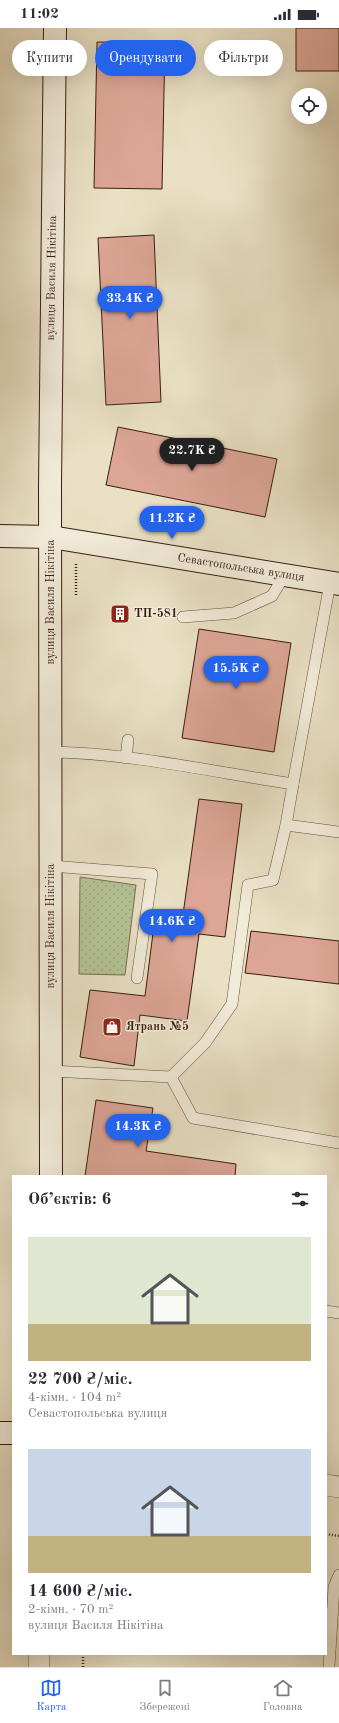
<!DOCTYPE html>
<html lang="uk">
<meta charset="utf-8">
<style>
body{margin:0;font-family:"Old Standard TT",serif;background:#f7f7f7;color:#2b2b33;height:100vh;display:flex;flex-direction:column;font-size:15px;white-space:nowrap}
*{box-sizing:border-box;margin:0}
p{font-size:13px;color:#7c7c81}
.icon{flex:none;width:22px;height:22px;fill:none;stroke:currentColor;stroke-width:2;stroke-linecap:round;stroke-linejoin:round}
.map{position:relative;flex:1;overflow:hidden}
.drawer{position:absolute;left:12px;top:1147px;width:315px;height:480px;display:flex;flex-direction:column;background:#fff;border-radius:0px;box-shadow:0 4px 16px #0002}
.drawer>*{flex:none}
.hud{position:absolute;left:12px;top:12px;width:315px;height:36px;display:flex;gap:8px}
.buttons{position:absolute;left:291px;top:60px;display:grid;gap:8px}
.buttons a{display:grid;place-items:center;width:36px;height:36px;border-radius:50%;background:#fff;box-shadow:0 4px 16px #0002;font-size:20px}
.price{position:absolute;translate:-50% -34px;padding:0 9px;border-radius:14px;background:#2563eb;color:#fff;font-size:13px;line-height:26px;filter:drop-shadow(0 1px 2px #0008)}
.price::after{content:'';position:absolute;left:50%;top:24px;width:12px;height:9px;margin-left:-6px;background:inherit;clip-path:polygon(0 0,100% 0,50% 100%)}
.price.on{background:#222;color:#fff}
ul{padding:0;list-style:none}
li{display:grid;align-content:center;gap:8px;height:212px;padding:0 16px}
li span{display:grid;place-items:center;height:124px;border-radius:0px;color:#555}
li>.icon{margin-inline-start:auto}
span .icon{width:72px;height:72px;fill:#fffc;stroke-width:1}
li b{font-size:17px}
h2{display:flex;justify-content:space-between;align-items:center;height:48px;padding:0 16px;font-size:17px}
.chip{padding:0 14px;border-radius:18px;background:#fff;box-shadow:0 4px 16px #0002;font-size:14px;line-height:36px}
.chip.on{background:#2563eb;color:#fff}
.status{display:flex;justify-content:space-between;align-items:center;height:28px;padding:0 20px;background:#fff;direction:ltr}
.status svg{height:11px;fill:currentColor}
.tabs{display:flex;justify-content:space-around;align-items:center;height:56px;border-top:1px solid #e1e1e2;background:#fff;font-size:11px;color:#7c7c81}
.tabs a{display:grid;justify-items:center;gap:2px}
.tabs .on{color:#2563eb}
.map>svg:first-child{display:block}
.park{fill:url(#park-dots);stroke:#777053}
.building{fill:#dca596;stroke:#3a1d10}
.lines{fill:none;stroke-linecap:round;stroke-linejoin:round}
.lane-casing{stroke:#664e3d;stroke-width:12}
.street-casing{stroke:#664e3d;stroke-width:22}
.secondary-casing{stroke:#3a1d10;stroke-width:24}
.path{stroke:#3a1d10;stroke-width:2.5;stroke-dasharray:1 2;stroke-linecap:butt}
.lane{stroke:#f1ebd9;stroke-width:11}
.street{stroke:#f1ebd9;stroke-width:21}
.secondary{stroke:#f1ebd9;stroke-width:22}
.labels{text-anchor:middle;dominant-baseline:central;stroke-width:3;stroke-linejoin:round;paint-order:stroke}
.street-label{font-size:12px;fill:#3a1d10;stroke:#f1ebd9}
.poi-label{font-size:12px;font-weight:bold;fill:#3a1d10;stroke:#f1ebd9;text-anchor:start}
</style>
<div class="status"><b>11:02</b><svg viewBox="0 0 49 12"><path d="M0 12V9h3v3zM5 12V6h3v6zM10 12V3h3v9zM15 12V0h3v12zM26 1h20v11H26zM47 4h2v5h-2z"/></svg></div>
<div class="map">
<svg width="339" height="1639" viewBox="0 0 339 1639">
<defs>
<pattern id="park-dots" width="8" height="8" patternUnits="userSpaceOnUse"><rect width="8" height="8" fill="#b4c396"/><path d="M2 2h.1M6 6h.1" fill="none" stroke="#9ca780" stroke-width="1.8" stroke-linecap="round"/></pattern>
</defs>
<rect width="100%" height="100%" fill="#e9e0c5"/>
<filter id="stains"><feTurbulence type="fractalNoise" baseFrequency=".005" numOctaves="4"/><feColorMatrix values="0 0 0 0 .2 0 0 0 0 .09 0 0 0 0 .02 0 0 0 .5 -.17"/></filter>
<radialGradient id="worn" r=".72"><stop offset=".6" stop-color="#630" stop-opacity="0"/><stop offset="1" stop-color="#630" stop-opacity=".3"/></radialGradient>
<path class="park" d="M 80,849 L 136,857 L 125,947 L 79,946 Z"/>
<g class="building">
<rect x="296" y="0" width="43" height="43"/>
<path d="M 97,14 L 165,15 L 162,161 L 94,160 Z"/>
<path d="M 154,207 L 161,374 L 106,377 L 98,210 Z"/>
<path d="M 118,399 L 277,431 L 265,489 L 106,457 Z"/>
<path d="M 199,601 L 291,615 L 274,724 L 182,710 Z"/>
<path d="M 199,771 L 242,776 L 225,909 L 199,906 L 187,993 L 140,987 L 134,1038 L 80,1029 L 90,962 L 145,968 L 154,897 L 181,901 Z"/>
<path d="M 251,903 L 339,913 L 339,956 L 245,945 Z"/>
<path d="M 96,1072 L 153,1080 L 146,1123 L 236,1136 L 235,1148 L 85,1148 Z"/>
</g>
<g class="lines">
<g class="lane-casing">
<g id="lane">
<path d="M 183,589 L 234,585 L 272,568 L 284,548"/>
<path d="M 51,724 C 130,725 214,744 293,756 L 286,797"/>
<path d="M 126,730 L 128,712"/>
<path d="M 293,756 L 330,555"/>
<path d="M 51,838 L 152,846 L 137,950"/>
<path d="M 51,1043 L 171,1049 L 193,1090 L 339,1115"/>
<path d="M 171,1049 L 205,1015 L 232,976 L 248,857 L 273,852 L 286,797 L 339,804"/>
<path d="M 326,1283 L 339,1285"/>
<path d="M 329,1639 L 334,1559 L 339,1547"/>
</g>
</g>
<g class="street-casing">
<g id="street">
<path d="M 326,1457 L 339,1459"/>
<path d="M 39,1639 L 39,1626"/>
</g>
</g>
<g class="secondary-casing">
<g id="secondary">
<path d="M 0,508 L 51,509 L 339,556"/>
<path d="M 51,1148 L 50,458 L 55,0"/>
<path d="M 0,1405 L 13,1405"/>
</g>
</g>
<g class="path">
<path d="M 76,567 L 76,536"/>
<path d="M 326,1506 L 339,1508"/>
<path d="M 83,1639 L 83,1626"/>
</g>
<use href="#lane" class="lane"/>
<use href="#street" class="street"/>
<use href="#secondary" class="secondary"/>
</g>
<defs>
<g id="building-square" transform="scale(1)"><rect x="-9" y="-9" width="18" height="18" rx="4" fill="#8f2418" stroke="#f1ebd9"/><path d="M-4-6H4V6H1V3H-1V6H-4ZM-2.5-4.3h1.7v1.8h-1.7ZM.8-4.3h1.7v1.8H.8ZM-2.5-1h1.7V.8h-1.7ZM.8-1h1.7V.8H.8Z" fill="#fff"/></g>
<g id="shop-square" transform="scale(1)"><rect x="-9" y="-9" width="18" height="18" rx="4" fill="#8f2418" stroke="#f1ebd9"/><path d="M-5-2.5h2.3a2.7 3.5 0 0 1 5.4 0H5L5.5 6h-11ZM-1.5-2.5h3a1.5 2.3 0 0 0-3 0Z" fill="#fff"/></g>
</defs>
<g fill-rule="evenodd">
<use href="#building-square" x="120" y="586"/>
<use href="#shop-square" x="112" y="999"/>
</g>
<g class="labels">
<g class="street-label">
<text transform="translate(52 250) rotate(-89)">вулиця Василя Нікітіна</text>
<text transform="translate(241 540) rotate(9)">Севастопольська вулиця</text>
<text transform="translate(51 574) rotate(-90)">вулиця Василя Нікітіна</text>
<text transform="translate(51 898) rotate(-90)">вулиця Василя Нікітіна</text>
</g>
<g class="poi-label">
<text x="134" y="586">ТП-581</text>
<text x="126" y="999">Ятрань №5</text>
</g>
</g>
<rect width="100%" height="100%" filter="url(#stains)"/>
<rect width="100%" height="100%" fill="url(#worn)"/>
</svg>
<div class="buttons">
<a><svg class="icon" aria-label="locate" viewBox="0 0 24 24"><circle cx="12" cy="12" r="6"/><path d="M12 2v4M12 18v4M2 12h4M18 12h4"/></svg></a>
</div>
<b class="price" style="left:130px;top:292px">33.4K ₴</b>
<b class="price on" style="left:192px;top:444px">22.7K ₴</b>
<b class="price" style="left:172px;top:512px">11.2K ₴</b>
<b class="price" style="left:236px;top:662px">15.5K ₴</b>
<b class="price" style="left:172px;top:915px">14.6K ₴</b>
<b class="price" style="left:138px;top:1120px">14.3K ₴</b>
<div class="hud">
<a class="chip">Купити</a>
<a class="chip on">Орендувати</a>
<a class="chip">Фільтри</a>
</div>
<section class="drawer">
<h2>Об’єктів: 6<svg class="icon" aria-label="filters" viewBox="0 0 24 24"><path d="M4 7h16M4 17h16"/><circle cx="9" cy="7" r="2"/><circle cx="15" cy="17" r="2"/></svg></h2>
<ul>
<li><span style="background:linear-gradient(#dfe7d0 70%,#c2b280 0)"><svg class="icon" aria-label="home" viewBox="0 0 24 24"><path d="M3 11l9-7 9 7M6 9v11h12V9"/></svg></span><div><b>22 700 ₴/міс.</b><p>4-кімн. · 104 m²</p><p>Севастопольська вулиця</p></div></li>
<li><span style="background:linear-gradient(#c9d6e8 70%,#c2b280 0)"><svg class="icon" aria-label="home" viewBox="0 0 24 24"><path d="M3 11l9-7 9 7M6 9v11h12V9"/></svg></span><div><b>14 600 ₴/міс.</b><p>2-кімн. · 70 m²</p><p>вулиця Василя Нікітіна</p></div></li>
</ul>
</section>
</div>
<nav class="tabs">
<a class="on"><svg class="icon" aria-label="map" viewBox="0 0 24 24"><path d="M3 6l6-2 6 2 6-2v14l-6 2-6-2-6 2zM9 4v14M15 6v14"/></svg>Карта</a>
<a><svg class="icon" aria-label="saved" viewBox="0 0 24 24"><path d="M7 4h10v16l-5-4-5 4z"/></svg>Збережені</a>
<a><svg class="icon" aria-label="home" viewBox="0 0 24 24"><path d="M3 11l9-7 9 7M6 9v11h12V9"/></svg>Головна</a>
</nav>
